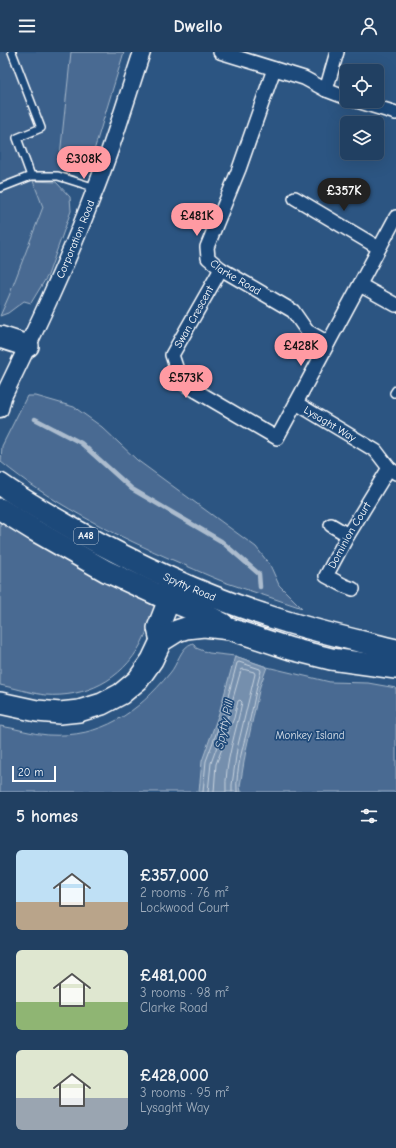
<!DOCTYPE html>
<meta charset="utf-8">
<style>
body{margin:0;font-family:"Comic Neue",sans-serif;background:#294768;color:#f1f3f6;height:100vh;display:flex;flex-direction:column;font-size:15px;white-space:nowrap}
*{box-sizing:border-box;margin:0}
p{font-size:13px;color:#a2afbe}
.icon{flex:none;width:22px;height:22px;fill:none;stroke:currentColor;stroke-width:2;stroke-linecap:round;stroke-linejoin:round}
.map{position:relative;height:740px;overflow:hidden}
.panel{display:flex;flex-direction:column;background:#214062;flex:1}
.panel>*{flex:none}
.controls{position:absolute;left:340px;top:12px;display:grid;gap:8px}
.controls a{display:grid;place-items:center;width:44px;height:44px;border-radius:6px;background:#214062;box-shadow:0 4px 16px #0002,0 0 0 1px #3e5977;font-size:20px}
.scale{position:absolute;left:12px;bottom:10px;width:44px;box-sizing:border-box;padding-left:4px;border:2px solid #fff;border-top:0;font-size:11px;line-height:14px;white-space:nowrap;color:#fff;-webkit-text-stroke:3px #1f4a7a;paint-order:stroke}
.price{position:absolute;translate:-50% -34px;padding:0 9px;border-radius:14px;background:#ff9aa2;color:#111;font-size:13px;line-height:26px;filter:drop-shadow(0 1px 2px #0008)}
.price::after{content:'';position:absolute;left:50%;top:24px;width:12px;height:9px;margin-left:-6px;background:inherit;clip-path:polygon(0 0,100% 0,50% 100%)}
.price.selected{background:#222;color:#fff}
ul{padding:0;list-style:none}
li{display:flex;align-items:center;gap:12px;height:100px;padding:0 16px}
li span{display:grid;place-items:center;flex:none;width:112px;height:80px;border-radius:6px;color:#555}
li>.icon{margin-inline-start:auto}
span .icon{width:48px;height:48px;fill:#fffc;stroke-width:1}
li b{font-size:17px}
h2{display:flex;justify-content:space-between;align-items:center;height:48px;padding:0 16px;font-size:17px}
header{display:flex;justify-content:space-between;align-items:center;height:52px;padding:0 16px;background:#214062;font-size:18px;font-weight:800}
.map>svg:first-child{display:block}
.built{fill:#3b618b}
.green{fill:#486b92;stroke:#a4b5c8}
.water{fill:#748fad;stroke:#acbcce}
.lines{fill:none;stroke-linecap:round;stroke-linejoin:round}
.shore{stroke:#c7d2de;stroke-width:1}
.stream{stroke:#acbcce;stroke-width:4.5}
.service-casing{stroke:#fff;stroke-width:10}
.minor-casing{stroke:#fff;stroke-width:16}
.tertiary-casing{stroke:#fff;stroke-width:19}
.primary-casing{stroke:#fff;stroke-width:24}
.service{stroke:#1f4a7a;stroke-width:7}
.minor{stroke:#1f4a7a;stroke-width:13}
.tertiary{stroke:#1f4a7a;stroke-width:16}
.primary{stroke:#1f4a7a;stroke-width:21}
.labels{text-anchor:middle;dominant-baseline:central;stroke-width:3.5;stroke-linejoin:round;paint-order:stroke}
.shield{fill:#1f4a7a;stroke:#bcc9d7;stroke-width:1}
.shield-label{font-size:10px;font-weight:bold;fill:#fff}
.street-label{font-size:11px;fill:#fff;stroke:#1f4a7a}
.park-label{font-size:11px;fill:#dae1e9;stroke:#1f4a7a}
.water-label{font-size:12px;font-style:italic;fill:#d5dde6;stroke:#1f4a7a}
</style>
<header><svg class="icon" aria-label="menu" viewBox="0 0 24 24"><path d="M4 6h16M4 12h16M4 18h16"/></svg>Dwello<svg class="icon" aria-label="person" viewBox="0 0 24 24"><circle cx="12" cy="8" r="4"/><path d="M4 21q1-7 8-7t8 7"/></svg></header>
<div class="map">
<svg width="396" height="740" viewBox="0 0 396 740">
<rect width="100%" height="100%" fill="#2c5582"/>
<filter id="ink" filterUnits="userSpaceOnUse"><feTurbulence type="fractalNoise" baseFrequency=".025" numOctaves="2"/><feDisplacementMap in="SourceGraphic" scale="8" xChannelSelector="R" yChannelSelector="G"/><feConvolveMatrix kernelMatrix="1 2 1 2 8 2 1 2 1" color-interpolation-filters="sRGB"/></filter>
<g filter="url(#ink)">
<path class="built" d="M 0,0 L 71,0 L 60,103 L 65,106 L 56,130 L 70,145 L 71,159 L 64,178 L 17,255 L 8,261 L 0,264 Z"/>
<g class="green">
<path d="M 71,0 L 124,0 L 89,115 L 60,104 Z"/>
<path d="M 33,129 L 56,130 L 70,145 L 71,159 L 48,223 L 31,251 L 24,249 L 8,261 L 0,264 L 9,244 L 43,155 Z"/>
<path d="M 27,344 L 36,344 L 74,355 L 102,375 L 137,408 L 256,495 L 270,513 L 279,533 L 302,556 C 276,547 250,539 224,530 C 204,522 185,513 166,505 C 107,479 50,450 1,410 L 2,394 Z"/>
<path d="M 0,468 L 107,530 L 156,555 C 151,567 147,581 141,592 C 122,628 85,646 45,643 C 30,641 15,636 0,633 Z"/>
<path d="M 193,591 L 196,596 L 209,601 L 235,604 L 267,615 L 330,630 L 368,631 L 396,636 L 396,740 L 0,740 L 0,674 C 16,676 31,682 48,683 C 102,686 137,661 170,621 C 178,612 180,595 193,591 Z"/>
</g>
<path class="water" d="M 235,604 L 267,615 L 260,634 L 246,698 L 240,734 L 241,740 L 199,740 L 202,709 L 219,661 Z"/>
<g class="lines">
<g class="shore">
<path d="M 203,740 L 206,709 L 223,663 L 237,611 L 239,610 L 260,617 L 261,619 C 256,635 254,651 250,667 C 245,688 235,718 237,740"/>
<path d="M 208,740 L 211,711 L 228,664 L 241,618 L 243,617 L 254,620 L 255,622 L 237,697 L 232,733 L 232,740"/>
<path d="M 214,740 L 216,712 L 234,666 L 238,649 L 240,648 L 242,650 C 237,677 224,713 226,740"/>
</g>
<path class="stream" d="M 35,367 L 81,391 L 132,437 L 221,489 L 259,522 L 260,535"/>
<g class="service-casing">
<g id="service">
<path d="M 12,0 L 41,76 L 17,86 L 31,124"/>
<path d="M 0,136 L 31,124 L 58,124 L 96,136"/>
<path d="M 394,341 L 396,338"/>
</g>
</g>
<g class="minor-casing">
<g id="minor">
<path d="M 220,0 L 304,26 L 326,38 L 347,46"/>
<path id="s1" d="M 274,17 L 239,117 L 207,195 L 208,206 L 221,217 L 293,259 L 307,279 L 328,291"/>
<path d="M 326,38 L 337,0"/>
<path d="M 357,49 L 396,61"/>
<path d="M 295,146 L 379,196"/>
<path id="s2" d="M 396,165 L 296,351 L 376,399 L 389,416 L 396,421"/>
<path d="M 221,217 L 172,303 L 181,330 L 277,386 L 296,351"/>
<path d="M 360,233 L 396,253"/>
<path d="M 331,473 L 348,483"/>
<path id="s3" d="M 353,537 L 345,534 L 326,524 L 348,483 L 389,416"/>
</g>
</g>
<g class="tertiary-casing">
<g id="tertiary">
<path id="s4" d="M 0,357 L 3,345 C 35,279 67,212 93,143 C 112,97 126,48 142,0"/>
</g>
</g>
<g class="primary-casing">
<g id="primary">
<path d="M 0,285 L 28,294"/>
<path id="s5" d="M 0,432 C 24,449 49,463 75,478 C 134,511 197,541 262,562 C 305,577 351,587 396,598"/>
<path d="M 0,457 L 34,478 L 106,519 L 169,548 L 208,564 L 223,572"/>
<path d="M 161,589 L 158,576 L 174,535"/>
<path d="M 0,651 L 37,659 L 60,661 L 79,659 L 102,652 L 121,642 L 138,628 L 152,608 L 161,589 L 177,579 L 186,576 L 204,574 L 230,577 L 291,597 L 331,607 L 396,616"/>
</g>
</g>
<use href="#service" class="service"/>
<use href="#minor" class="minor"/>
<use href="#tertiary" class="tertiary"/>
<use href="#primary" class="primary"/>
</g>
</g>
<g class="labels">
<rect class="shield" x="74" y="476" width="24" height="16" rx="3"/>
<g class="shield-label">
<text x="86" y="484">A48</text>
</g>
<g class="street-label">
<text stroke="none"><textPath href="#s4" startOffset="186">Corporation Road</textPath></text>
<text stroke="none"><textPath href="#s1" startOffset="235">Clarke Road</textPath></text>
<text transform="translate(194 265) rotate(-61)">Swan Crescent</text>
<text stroke="none"><textPath href="#s2" startOffset="251">Lysaght Way</textPath></text>
<text stroke="none"><textPath href="#s3" startOffset="77">Dominion Court</textPath></text>
<text stroke="none"><textPath href="#s5" startOffset="216">Spytty Road</textPath></text>
</g>
<g class="park-label">
<text x="310" y="683">Monkey Island</text>
</g>
<g class="water-label">
<text transform="translate(224 672) rotate(-78)">Spytty Pill</text>
</g>
</g>
</svg>
<div class="controls">
<a><svg class="icon" aria-label="locate" viewBox="0 0 24 24"><circle cx="12" cy="12" r="6"/><path d="M12 2v4M12 18v4M2 12h4M18 12h4"/></svg></a>
<a><svg class="icon" aria-label="layers" viewBox="0 0 24 24"><path d="M12 4l9 5-9 5-9-5zM3 14l9 5 9-5"/></svg></a>
</div>
<div class="scale">20 m</div>
<b class="price" style="left:84px;top:128px">£308K</b>
<b class="price selected" style="left:344px;top:160px">£357K</b>
<b class="price" style="left:197px;top:185px">£481K</b>
<b class="price" style="left:301px;top:315px">£428K</b>
<b class="price" style="left:186px;top:347px">£573K</b>
</div>
<section class="panel">
<h2>5 homes<svg class="icon" aria-label="filters" viewBox="0 0 24 24"><path d="M4 7h16M4 17h16"/><circle cx="9" cy="7" r="2"/><circle cx="15" cy="17" r="2"/></svg></h2>
<ul>
<li><span style="background:linear-gradient(#bfe0f5 65%,#b9a48a 0)"><svg class="icon" aria-label="home" viewBox="0 0 24 24"><path d="M3 11l9-7 9 7M6 9v11h12V9"/></svg></span><div><b>£357,000</b><p>2 rooms · 76 m²</p><p>Lockwood Court</p></div></li>
<li><span style="background:linear-gradient(#dfe7d0 65%,#8fb573 0)"><svg class="icon" aria-label="home" viewBox="0 0 24 24"><path d="M3 11l9-7 9 7M6 9v11h12V9"/></svg></span><div><b>£481,000</b><p>3 rooms · 98 m²</p><p>Clarke Road</p></div></li>
<li><span style="background:linear-gradient(#dfe7d0 60%,#9aa5b1 0)"><svg class="icon" aria-label="home" viewBox="0 0 24 24"><path d="M3 11l9-7 9 7M6 9v11h12V9"/></svg></span><div><b>£428,000</b><p>3 rooms · 95 m²</p><p>Lysaght Way</p></div></li>
</ul>
</section>
